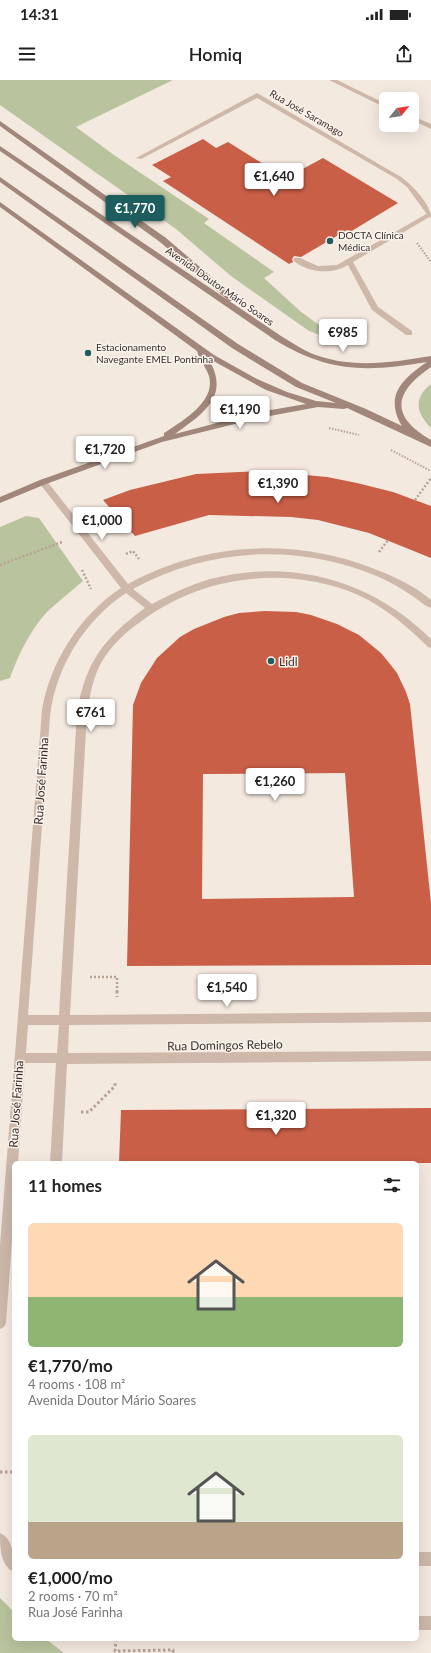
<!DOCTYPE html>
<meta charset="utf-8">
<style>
body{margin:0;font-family:Lato,sans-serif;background:#f2f2f2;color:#222;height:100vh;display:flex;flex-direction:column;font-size:15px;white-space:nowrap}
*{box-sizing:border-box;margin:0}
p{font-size:13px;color:#767676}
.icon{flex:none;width:22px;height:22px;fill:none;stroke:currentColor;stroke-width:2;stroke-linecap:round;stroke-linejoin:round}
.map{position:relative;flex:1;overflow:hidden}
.panel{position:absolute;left:12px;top:1081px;width:407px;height:480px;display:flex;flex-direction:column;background:#fff;border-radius:6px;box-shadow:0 4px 16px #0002}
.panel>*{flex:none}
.needle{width:26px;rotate:60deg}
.fabs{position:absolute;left:379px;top:12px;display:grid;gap:8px}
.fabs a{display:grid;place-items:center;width:40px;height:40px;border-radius:6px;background:#fff;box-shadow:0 4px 16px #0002;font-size:20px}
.price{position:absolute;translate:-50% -34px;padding:0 9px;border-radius:4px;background:#fff;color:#222;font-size:13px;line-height:26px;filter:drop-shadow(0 1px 2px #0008)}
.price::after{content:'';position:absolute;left:50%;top:24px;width:12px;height:9px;margin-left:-6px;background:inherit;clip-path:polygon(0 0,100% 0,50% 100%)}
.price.current{background:#1d5d5d;color:#fff}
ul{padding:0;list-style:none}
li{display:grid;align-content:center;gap:8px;height:212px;padding:0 16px}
li span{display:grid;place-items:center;height:124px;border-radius:6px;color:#555}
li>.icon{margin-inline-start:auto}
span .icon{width:72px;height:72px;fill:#fffc;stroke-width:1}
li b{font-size:17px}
h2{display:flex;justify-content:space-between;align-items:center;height:48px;padding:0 16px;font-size:17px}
.status{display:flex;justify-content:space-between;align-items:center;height:28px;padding:0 20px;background:#fff;direction:ltr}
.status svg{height:11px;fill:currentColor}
header{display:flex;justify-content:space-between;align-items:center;height:52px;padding:0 16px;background:#fff;font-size:18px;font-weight:600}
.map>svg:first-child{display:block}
.green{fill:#b9c49e}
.building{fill:#ca5f47;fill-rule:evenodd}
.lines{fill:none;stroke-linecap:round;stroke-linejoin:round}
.path-far2{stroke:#b9a194;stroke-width:2;stroke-dasharray:1.5 1.5;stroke-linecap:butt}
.path-far1{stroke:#b9a194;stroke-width:2.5;stroke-dasharray:2 2;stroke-linecap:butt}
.path{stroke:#b9a194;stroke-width:3;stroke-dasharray:2.5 2.5;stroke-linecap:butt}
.service{fill:#cdb8aa;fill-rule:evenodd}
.minor{fill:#cdb8aa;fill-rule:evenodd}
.secondary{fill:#a1867b;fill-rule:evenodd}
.poi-dot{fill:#1d5d5d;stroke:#fbf3ec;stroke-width:1.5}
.labels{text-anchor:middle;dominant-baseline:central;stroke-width:3;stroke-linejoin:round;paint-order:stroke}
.far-street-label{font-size:10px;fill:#3a2e2a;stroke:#fbf3ec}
.far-poi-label{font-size:10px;fill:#3a2e2a;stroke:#fbf3ec;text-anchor:start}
.poi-label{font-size:12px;fill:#3a2e2a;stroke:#fbf3ec;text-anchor:start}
.street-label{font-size:12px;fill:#3a2e2a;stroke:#fbf3ec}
</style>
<div class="status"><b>14:31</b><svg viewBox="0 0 49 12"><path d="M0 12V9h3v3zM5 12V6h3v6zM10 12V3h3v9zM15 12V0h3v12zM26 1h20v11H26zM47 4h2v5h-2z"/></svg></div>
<header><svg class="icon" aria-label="menu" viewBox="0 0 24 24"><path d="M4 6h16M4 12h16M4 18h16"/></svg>Homiq<svg class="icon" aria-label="share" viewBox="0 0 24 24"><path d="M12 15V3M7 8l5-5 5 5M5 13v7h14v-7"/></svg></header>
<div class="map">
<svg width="431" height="1573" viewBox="0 0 431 1573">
<rect width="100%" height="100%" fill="#f4e9df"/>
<g class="green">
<path d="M 0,0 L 173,0 L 76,47 L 114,75 L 209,139 L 204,143 L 274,192 L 264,198 L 300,231 L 345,264 L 309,251 L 231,196 L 176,149 L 0,25 Z"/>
<path d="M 431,304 L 431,348 C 416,333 413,318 431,304 Z"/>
<path d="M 26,436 L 39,438 L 83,501 C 71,512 57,522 46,533 C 30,551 18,575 10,598 L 0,601 L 0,447 Z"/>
<path d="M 0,1518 L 14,1532 L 14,1559 L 46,1559 L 64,1573 L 0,1573 Z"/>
</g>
<g class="building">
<path d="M 203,59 L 216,68 L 228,62 L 286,98 L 323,78 L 398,123 L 350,152 L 347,150 L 301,177 L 294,176 L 292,179 L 293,182 L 289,184 L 163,101 L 171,97 L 152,85 Z"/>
<path d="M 263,391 L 327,397 L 357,403 L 393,412 L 431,426 L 431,478 L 369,453 L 318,440 L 291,437 L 209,435 L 135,456 L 103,420 L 130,410 L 196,394 Z"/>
<path d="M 265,531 L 296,532 L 311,535 L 337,544 L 359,555 L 381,573 L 390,584 L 397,593 L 406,612 L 410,624 L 431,823 L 431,885 L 127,886 L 133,625 L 141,603 L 157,578 L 180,557 L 194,549 L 224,537 L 239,533 ZM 345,693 L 354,817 L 202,819 L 203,694 Z"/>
<path d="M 431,1028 L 431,1083 L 119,1083 L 121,1030 Z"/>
</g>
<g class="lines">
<g class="path-far2">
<path d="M 417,163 L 431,182"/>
<path d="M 329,348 L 359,355"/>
<path d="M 391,370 L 431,391"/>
</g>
<g class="path-far1">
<path d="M 415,420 L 431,398"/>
<path d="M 379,472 L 388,460"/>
<path d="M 126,474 L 133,471 L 139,479"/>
<path d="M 0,485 L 62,462"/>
<path d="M 82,490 L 91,509"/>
<path d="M 90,897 L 117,897 L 117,912"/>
</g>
<g class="path">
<path d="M 117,911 L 117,917"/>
<path d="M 81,1032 L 89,1032 L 115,1006 L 115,1001"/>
<path d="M 0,1392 L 14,1392"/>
<path d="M 116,1559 L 115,1571 L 173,1570 L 173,1573"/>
</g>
<g class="service">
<path d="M 329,0 L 337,0 L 386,24 L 386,28 Z"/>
<path d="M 412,36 L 431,44 L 431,49 L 412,40 Z"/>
<path d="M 430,132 L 431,136 L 353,182 L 378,227 L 412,251 L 412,255 L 406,255 L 372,230 L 348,185 C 332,195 307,193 293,180 L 294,178 L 300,178 L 318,186 L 337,185 Z"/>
</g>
<g class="minor">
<path d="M 257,13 L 401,97 C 412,105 431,124 431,138 L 429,137 L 407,107 L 397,99 L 257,18 L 141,79 L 136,78 Z"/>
<path d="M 43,399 L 46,400 L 128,504 C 203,463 292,457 372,488 C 393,496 414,505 431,520 L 431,528 C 424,526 418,519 411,515 C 401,508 390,502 379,497 C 300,463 209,467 133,509 L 152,524 C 171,514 190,505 210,499 C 291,478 372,500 431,559 L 431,568 L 428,567 C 408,547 385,527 358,515 C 288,485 204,495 143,540 C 127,551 111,565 101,583 C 93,598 90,615 87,632 L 70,935 L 431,932 L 431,942 L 69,945 L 68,973 L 431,971 L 431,981 L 67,984 L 62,1083 L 50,1083 L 56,983 L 25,983 L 18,1083 L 14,1083 L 14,1134 L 6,1243 L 4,1247 L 0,1249 L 0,1165 L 42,630 C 50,582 80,535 121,508 L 40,404 L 39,402 L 40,400 ZM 126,513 L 145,528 C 104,558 86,581 77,632 L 59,935 L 28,935 L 50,637 C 55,588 85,540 126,513 ZM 28,945 L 59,945 L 57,973 L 26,973 Z"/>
<path d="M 0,1453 C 14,1459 14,1479 14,1492 C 0,1486 0,1467 0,1453 Z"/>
<rect x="417" y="1472" width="14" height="14"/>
<rect x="417" y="1536" width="14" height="14"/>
</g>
<g class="secondary">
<path d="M 0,41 L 166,158 L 235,217 L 235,221 L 229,221 L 160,162 L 0,46 Z"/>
<path d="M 0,66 L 281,256 C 294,264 307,273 322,277 C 357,288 395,282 431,276 L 431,287 C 393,313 390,336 431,360 L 431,367 L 347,328 L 344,329 L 318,327 L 259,338 L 162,362 L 46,404 L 0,423 L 0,417 L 40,400 L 164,356 L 164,353 C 182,341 216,322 209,296 C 206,287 199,279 197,271 L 0,127 L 0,122 L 214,275 L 257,299 L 287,312 L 316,321 L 336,323 L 296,307 L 232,268 L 0,102 L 0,97 L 238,264 L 302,303 L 366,329 L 402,346 C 384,316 402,299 427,282 C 367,292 329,293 275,260 L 0,71 ZM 208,278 L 266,310 L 306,324 L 259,332 L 175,354 C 204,333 231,316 208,278 Z"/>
</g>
</g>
<g class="poi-dot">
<circle cx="330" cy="161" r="4"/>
<circle cx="88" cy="273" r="4"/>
<circle cx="271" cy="581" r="4"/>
</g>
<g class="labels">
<g class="far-street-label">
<text transform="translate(307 33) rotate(30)">Rua José Saramago</text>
<text transform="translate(220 206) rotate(35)">Avenida Doutor Mário Soares</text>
</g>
<g class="far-poi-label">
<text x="338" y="155">DOCTA Clínica<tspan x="338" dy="12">Médica</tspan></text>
<text x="96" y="267">Estacionamento<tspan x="96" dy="12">Navegante EMEL Pontinha</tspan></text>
</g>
<g class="poi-label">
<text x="279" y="581">Lidl</text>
</g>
<g class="street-label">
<text transform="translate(41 701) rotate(-86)">Rua José Farinha</text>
<text transform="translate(225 965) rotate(-1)">Rua Domingos Rebelo</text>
<text transform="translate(16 1024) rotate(-86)">Rua José Farinha</text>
</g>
</g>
</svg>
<div class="fabs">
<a><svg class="needle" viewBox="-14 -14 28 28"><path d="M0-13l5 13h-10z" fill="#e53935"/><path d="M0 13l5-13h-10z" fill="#767676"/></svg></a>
</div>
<b class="price" style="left:274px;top:117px">€1,640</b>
<b class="price current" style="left:135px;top:149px">€1,770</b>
<b class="price" style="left:343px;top:273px">€985</b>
<b class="price" style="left:240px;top:350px">€1,190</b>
<b class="price" style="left:105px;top:390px">€1,720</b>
<b class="price" style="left:278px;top:424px">€1,390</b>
<b class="price" style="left:102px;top:461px">€1,000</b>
<b class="price" style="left:91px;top:653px">€761</b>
<b class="price" style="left:275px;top:722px">€1,260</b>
<b class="price" style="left:227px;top:928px">€1,540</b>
<b class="price" style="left:276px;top:1056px">€1,320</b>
<section class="panel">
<h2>11 homes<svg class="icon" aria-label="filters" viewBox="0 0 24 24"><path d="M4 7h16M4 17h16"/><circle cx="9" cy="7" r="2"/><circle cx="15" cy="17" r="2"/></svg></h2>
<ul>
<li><span style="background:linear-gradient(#ffd9b3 60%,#8fb573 0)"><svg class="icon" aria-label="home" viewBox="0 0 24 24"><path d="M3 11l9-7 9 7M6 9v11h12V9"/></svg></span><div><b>€1,770/mo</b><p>4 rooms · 108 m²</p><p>Avenida Doutor Mário Soares</p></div></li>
<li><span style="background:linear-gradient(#dfe7d0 70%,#b9a48a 0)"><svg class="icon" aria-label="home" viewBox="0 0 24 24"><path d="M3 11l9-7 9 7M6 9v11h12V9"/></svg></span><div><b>€1,000/mo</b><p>2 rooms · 70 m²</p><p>Rua José Farinha</p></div></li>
</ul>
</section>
</div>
